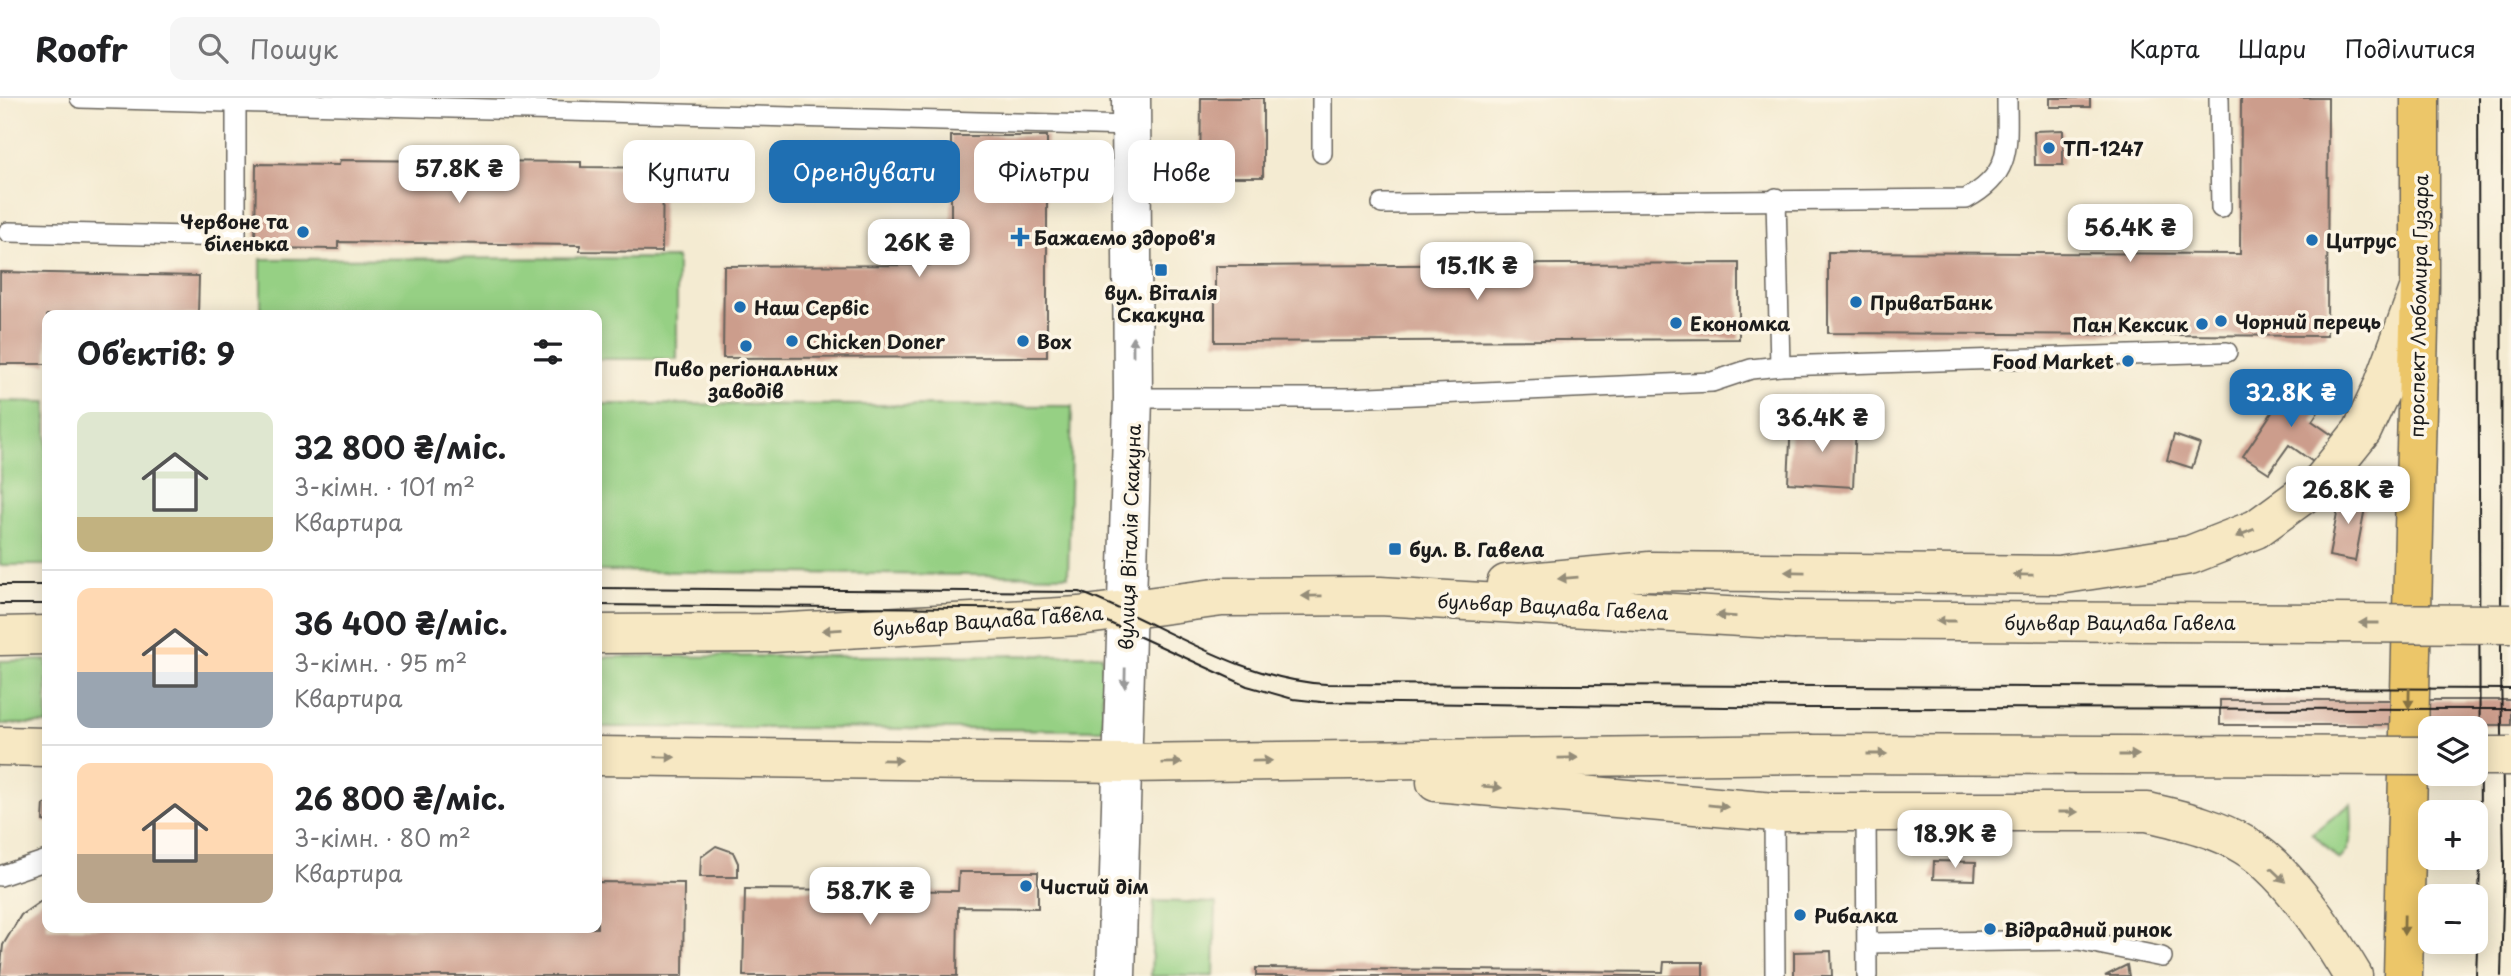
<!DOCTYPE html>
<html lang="uk">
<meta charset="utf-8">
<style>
body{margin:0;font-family:"Playpen Sans",sans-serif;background:#f6f6f6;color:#202124;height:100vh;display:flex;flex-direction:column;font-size:26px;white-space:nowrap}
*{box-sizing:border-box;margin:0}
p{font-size:23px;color:#757577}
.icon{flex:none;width:38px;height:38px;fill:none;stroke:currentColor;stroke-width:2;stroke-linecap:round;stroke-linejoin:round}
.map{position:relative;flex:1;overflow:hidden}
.sheet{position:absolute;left:42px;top:212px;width:560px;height:623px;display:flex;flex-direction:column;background:#fff;border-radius:14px;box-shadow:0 4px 18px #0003}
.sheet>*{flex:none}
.hud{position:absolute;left:623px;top:42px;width:665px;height:63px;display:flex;gap:14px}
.tools{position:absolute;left:2418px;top:618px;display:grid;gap:14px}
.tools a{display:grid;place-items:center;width:70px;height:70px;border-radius:14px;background:#fff;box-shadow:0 4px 18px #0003;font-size:35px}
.price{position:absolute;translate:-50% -60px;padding:0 16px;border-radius:14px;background:#fff;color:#222;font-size:23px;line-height:46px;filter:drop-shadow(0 2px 4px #0008)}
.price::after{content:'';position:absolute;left:50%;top:42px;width:21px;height:16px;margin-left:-10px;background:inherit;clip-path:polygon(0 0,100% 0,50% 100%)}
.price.on{background:#1f6fb2;color:#fff}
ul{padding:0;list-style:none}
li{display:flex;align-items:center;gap:21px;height:175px;padding:0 35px}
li+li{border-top:2px solid #e0e0e0}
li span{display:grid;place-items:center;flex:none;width:196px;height:140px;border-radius:14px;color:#555}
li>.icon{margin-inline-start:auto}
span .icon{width:84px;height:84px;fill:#fffc;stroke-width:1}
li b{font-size:30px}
h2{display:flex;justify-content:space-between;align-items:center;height:84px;padding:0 35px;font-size:30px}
.chip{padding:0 24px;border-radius:14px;background:#fff;box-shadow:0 4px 18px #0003;font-size:24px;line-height:63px}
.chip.on{background:#1f6fb2;color:#fff}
header{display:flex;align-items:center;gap:42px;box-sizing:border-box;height:98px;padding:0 35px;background:#fff;border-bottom:2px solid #e0e0e0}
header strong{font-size:33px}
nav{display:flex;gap:38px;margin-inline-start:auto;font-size:24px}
.search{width:490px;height:63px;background:#f6f6f6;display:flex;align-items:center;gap:18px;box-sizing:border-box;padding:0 24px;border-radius:14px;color:#757577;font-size:26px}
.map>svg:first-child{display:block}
.green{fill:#96d084;stroke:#597650;stroke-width:2}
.building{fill:#cc9d8c}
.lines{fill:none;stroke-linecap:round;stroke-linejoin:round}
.service-casing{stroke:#68645c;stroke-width:22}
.minor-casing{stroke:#68645c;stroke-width:41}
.secondary-casing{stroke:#68645c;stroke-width:41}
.primary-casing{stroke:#68645c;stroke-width:41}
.service{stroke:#fff;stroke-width:19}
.minor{stroke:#fff;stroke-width:38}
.secondary{stroke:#f7e8c3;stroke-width:38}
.primary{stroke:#ecc669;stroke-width:38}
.tram{stroke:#1c1c1c;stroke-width:2}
.secondary-bridge-casing{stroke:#68645c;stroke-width:41;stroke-linecap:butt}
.secondary-bridge{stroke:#f7e8c3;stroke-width:38}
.oneway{fill:#999}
.oneway2{fill:#948c78}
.oneway3{fill:#847142}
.poi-dot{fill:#1f6fb2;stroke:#fcf5e5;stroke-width:2.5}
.labels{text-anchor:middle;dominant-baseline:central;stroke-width:7;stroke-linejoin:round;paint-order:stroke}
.poi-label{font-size:19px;font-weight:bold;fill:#1c1c1c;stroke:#fcf5e5;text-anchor:start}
.street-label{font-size:19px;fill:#1c1c1c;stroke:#fcf5e5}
</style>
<header>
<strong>Roofr</strong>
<div class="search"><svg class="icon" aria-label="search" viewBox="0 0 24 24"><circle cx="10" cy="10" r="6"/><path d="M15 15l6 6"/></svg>Пошук</div>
<nav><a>Карта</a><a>Шари</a><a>Поділитися</a></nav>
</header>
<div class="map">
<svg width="2511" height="878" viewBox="0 0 2511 878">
<rect width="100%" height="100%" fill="#fcf5e5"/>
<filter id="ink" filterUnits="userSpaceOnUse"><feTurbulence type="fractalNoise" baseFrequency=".0143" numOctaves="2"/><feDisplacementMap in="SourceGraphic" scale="14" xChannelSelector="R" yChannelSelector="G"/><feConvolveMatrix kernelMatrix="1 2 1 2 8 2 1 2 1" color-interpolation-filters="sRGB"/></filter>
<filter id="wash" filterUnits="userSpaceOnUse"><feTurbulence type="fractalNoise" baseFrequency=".00686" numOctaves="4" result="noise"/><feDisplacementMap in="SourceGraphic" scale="28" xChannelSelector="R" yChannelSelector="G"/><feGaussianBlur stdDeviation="1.57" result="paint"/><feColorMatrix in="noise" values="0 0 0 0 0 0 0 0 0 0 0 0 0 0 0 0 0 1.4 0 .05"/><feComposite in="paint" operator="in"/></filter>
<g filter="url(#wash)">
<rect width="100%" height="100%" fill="#f4ebd2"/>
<g class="green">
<path d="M 677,160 L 677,261 L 597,261 L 597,217 L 261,217 L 261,161 Z"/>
<path d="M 0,303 L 47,304 L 47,467 L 0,467 Z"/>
<path d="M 597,306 L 1072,308 L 1068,478 L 597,473 Z"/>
<path d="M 1102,557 L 1103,632 L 597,629 L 597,559 Z"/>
<path d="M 47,562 L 47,626 L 0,626 L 0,563 Z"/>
<path d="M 2351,706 C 2352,723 2355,750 2339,762 L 2312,735 Z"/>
<path d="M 1154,803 L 1216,805 L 1214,878 L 1151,878 Z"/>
</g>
<g id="blocks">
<g class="building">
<path d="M 1201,0 L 1263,0 L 1263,79 L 1200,79 Z"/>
<rect x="2050" y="0" width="40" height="9"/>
<path d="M 2241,0 L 2328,0 L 2327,238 L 1828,235 L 1828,154 L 2240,156 Z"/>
<path d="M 2063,32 L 2063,67 L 2035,67 L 2034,33 Z"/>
<path d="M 951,38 L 1047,38 L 1047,259 L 723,260 L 724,168 L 951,167 Z"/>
<path d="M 340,62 L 581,64 L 581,69 L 663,70 L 662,154 L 580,153 L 580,147 L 338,144 L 338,151 L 255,150 L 256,66 L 339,67 Z"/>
<path d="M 1739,165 L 1739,241 L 1215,244 L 1215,168 Z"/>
<path d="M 0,174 L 199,178 L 198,217 L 47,217 L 47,266 L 0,266 Z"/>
<path d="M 2295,280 L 2327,301 L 2312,323 L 2335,339 L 2316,366 L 2289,347 L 2269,375 L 2243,358 Z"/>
<path d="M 1791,323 L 1856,327 L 1853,389 L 1788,385 Z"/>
<path d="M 2174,337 L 2200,346 L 2192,370 L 2167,362 Z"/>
<path d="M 2341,394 L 2367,399 L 2355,463 L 2329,458 Z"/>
<rect x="2220" y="602" width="291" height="25"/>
<path d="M 44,706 L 47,706 L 47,724 L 43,723 Z"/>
<path d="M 716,748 L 733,754 L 738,765 L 738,779 L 700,779 L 701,759 Z"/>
<path d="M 1934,763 L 1976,764 L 1975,782 L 1933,781 Z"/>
<path d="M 959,774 L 1038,774 L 1038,810 L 958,809 L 957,878 L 743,878 L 745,791 L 958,793 Z"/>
<path d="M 597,784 L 684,785 L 683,878 L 0,878 L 3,847 L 21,817 L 47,799 L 47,830 L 597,830 Z"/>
<path d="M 1831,853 L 1832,878 L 1794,878 L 1794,854 Z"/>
<path d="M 1664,864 L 1703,864 L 1703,878 L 1256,878 L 1256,870 L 1663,874 Z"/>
<path d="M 2127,867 L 2129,878 L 2105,878 Z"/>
</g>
</g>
</g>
<g filter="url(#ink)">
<use href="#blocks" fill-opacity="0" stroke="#68645c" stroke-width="2"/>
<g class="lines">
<g class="service-casing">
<g id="service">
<path d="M 80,0 L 1131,28"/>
<path d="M 2219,0 L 2221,110"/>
<path d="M 1322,55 L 1322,0"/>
<path d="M 1776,100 L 1780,268"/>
<path d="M 1382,106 L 1966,101 C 2013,76 2007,47 2007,0"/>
<path d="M 8,134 L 236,139 L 236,0"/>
<path d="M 1133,300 L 1347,300 L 1712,284 L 1751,271 L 1780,268 L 2227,254"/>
<path d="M 1774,714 L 1775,878"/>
<path d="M 1866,714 L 1867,878"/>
<path d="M 0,778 L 47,762"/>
<path d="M 1869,845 L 2079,842 L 2162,859"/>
</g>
</g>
<g class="minor-casing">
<path id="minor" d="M 1116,878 L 1133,300 L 1131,0"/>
</g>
<g class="secondary-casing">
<g id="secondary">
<path d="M 1506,486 L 1650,473 L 2059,477 L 2190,457 L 2256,431 L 2322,383 L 2362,333 L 2383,288 L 2418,194"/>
<path d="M 597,536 L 772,535 L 1079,518 L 1222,499 L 1380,498 L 1794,522"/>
<path d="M 0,538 L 47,537"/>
<path d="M 0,648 L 47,649"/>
<path d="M 597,658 L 1124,665 L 1809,656"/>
<path d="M 1436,684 L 1774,714 L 2148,714 C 2181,722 2215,729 2244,747 C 2287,772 2328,836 2353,878"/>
</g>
</g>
<g class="primary-casing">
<path id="primary" d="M 2403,878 L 2420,189 L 2420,0"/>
</g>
<use href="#service" class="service"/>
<use href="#minor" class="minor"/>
<use href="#secondary" class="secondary"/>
<use href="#primary" class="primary"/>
<g class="tram">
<path d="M 0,487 L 47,487"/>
<path d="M 597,490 L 1080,494 C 1160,525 1240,582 1326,586 L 2511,591"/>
<path d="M 0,506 L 47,506"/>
<path d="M 597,507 L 1079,511 L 1247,588 L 1293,601 L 1321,604 L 1806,610 L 2511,611"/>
<path d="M 2476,878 L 2480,769 L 2478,0"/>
<path d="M 2501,878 L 2504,768 L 2501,566 L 2502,0"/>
</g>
<g class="secondary-bridge-casing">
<g id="secondary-bridge">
<path d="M 1794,522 L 2511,526"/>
<path d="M 1809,656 L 2431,658"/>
<path d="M 2476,658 L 2511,658"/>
</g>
</g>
<use href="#secondary-bridge" class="secondary-bridge"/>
</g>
<defs><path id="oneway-solid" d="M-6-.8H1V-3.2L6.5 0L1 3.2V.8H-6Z" transform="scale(1.75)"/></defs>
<g class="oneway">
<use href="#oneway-solid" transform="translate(1133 248) rotate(-90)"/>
<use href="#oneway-solid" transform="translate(1125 580) rotate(91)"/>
</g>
<g class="oneway2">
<use href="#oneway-solid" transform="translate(2245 435) rotate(158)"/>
<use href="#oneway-solid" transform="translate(1795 474) rotate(-179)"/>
<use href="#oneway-solid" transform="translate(2023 477) rotate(-179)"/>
<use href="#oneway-solid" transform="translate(1568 480) rotate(175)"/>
<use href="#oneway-solid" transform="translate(1312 498) rotate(179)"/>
<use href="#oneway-solid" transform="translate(1726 518) rotate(-177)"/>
<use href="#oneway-solid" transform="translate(1946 523) rotate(-180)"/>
<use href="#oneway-solid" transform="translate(2369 525) rotate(-180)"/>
<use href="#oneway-solid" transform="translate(832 532) rotate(177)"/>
<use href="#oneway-solid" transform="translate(1877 656)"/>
<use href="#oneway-solid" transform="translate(2129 657)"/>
<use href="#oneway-solid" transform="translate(665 659) rotate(1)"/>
<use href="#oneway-solid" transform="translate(1568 660) rotate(-1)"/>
<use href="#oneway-solid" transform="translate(892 662) rotate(1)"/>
<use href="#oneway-solid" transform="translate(1262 663) rotate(-1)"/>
<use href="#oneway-solid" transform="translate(1172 665) rotate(-1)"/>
<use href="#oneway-solid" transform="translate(1492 689) rotate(5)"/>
<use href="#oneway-solid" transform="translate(1718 708) rotate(6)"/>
<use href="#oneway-solid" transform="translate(2068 714)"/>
<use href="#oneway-solid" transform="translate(2278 777) rotate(43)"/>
</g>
<g class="oneway3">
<use href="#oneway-solid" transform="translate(2409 600) rotate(91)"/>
<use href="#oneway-solid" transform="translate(2404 827) rotate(91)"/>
</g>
</g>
<g class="poi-dot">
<circle cx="2049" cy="50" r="7"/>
<circle cx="303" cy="134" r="7"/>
<path d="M1016.5 128.5h7v7h7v7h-7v7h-7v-7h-7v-7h7z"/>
<circle cx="2312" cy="142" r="7"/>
<rect x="1154" y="165" width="14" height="14" rx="3.5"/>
<circle cx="1856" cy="204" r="7"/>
<circle cx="740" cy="209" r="7"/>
<circle cx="2221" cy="223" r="7"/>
<circle cx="1676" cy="225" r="7"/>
<circle cx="2202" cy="226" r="7"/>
<circle cx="792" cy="243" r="7"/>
<circle cx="1023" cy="243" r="7"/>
<circle cx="746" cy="248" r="7"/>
<circle cx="2128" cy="263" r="7"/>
<rect x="1388" y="444" width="14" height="14" rx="3.5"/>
<circle cx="1026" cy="788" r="7"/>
<circle cx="1800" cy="817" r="7"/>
<circle cx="1990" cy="831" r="7"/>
</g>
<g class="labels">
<g class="poi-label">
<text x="2063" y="50">ТП-1247</text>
<text x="289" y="123" text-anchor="end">Червоне та<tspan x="289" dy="22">біленька</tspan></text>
<text x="1034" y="139">Бажаємо здоров'я</text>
<text x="2326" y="142">Цитрус</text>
<text x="1161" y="194" text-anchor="middle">вул. Віталія<tspan x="1161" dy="22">Скакуна</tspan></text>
<text x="1870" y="204">ПриватБанк</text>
<text x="754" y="209">Наш Сервіс</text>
<text x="2235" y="223">Чорний перець</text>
<text x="1690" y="225">Економка</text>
<text x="2188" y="226" text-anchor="end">Пан Кексик</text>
<text x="806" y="243">Chicken Doner</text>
<text x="1037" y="243">Box</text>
<text x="2114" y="263" text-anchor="end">Food Market</text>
<text x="746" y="270" text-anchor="middle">Пиво регіональних<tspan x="746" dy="22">заводів</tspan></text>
<text x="1409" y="451">бул. В. Гавела</text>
<text x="1040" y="788">Чистий дім</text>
<text x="1814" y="817">Рибалка</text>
<text x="2004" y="831">Відрадний ринок</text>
</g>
<g class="street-label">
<text transform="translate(2418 208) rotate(-89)">проспект Любомира Гузара</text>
<text transform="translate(1129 439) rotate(-88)">вулиця Віталія Скакуна</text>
<text transform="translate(1553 508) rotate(3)">бульвар Вацлава Гавела</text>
<text transform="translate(988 522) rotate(-4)">бульвар Вацлава Гавела</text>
<text x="2120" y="524">бульвар Вацлава Гавела</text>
</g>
</g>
</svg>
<div class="tools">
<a><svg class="icon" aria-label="layers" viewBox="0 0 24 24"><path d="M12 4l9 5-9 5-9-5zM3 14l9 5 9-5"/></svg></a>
<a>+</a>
<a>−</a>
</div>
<b class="price" style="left:459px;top:107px">57.8K ₴</b>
<b class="price" style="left:2130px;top:166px">56.4K ₴</b>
<b class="price" style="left:919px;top:181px">26K ₴</b>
<b class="price" style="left:1477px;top:204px">15.1K ₴</b>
<b class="price on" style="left:2291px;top:331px">32.8K ₴</b>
<b class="price" style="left:1822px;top:356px">36.4K ₴</b>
<b class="price" style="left:2348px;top:428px">26.8K ₴</b>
<b class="price" style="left:1955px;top:772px">18.9K ₴</b>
<b class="price" style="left:870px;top:829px">58.7K ₴</b>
<div class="hud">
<a class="chip">Купити</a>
<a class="chip on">Орендувати</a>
<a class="chip">Фільтри</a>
<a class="chip">Нове</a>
</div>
<section class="sheet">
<h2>Об’єктів: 9<svg class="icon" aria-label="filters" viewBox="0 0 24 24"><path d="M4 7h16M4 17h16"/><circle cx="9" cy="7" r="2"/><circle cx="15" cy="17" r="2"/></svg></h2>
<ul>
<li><span style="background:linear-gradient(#dfe7d0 75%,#c2b280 0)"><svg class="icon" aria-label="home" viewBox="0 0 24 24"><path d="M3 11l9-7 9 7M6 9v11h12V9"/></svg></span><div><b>32 800 ₴/міс.</b><p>3-кімн. · 101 m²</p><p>Квартира</p></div></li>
<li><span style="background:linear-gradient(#ffd9b3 60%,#9aa5b1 0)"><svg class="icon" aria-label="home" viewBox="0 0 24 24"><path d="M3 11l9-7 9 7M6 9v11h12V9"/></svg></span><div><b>36 400 ₴/міс.</b><p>3-кімн. · 95 m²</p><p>Квартира</p></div></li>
<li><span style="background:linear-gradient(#ffd9b3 65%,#b9a48a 0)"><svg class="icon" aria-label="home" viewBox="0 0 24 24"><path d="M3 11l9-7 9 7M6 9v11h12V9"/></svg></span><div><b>26 800 ₴/міс.</b><p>3-кімн. · 80 m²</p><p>Квартира</p></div></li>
</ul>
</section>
</div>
